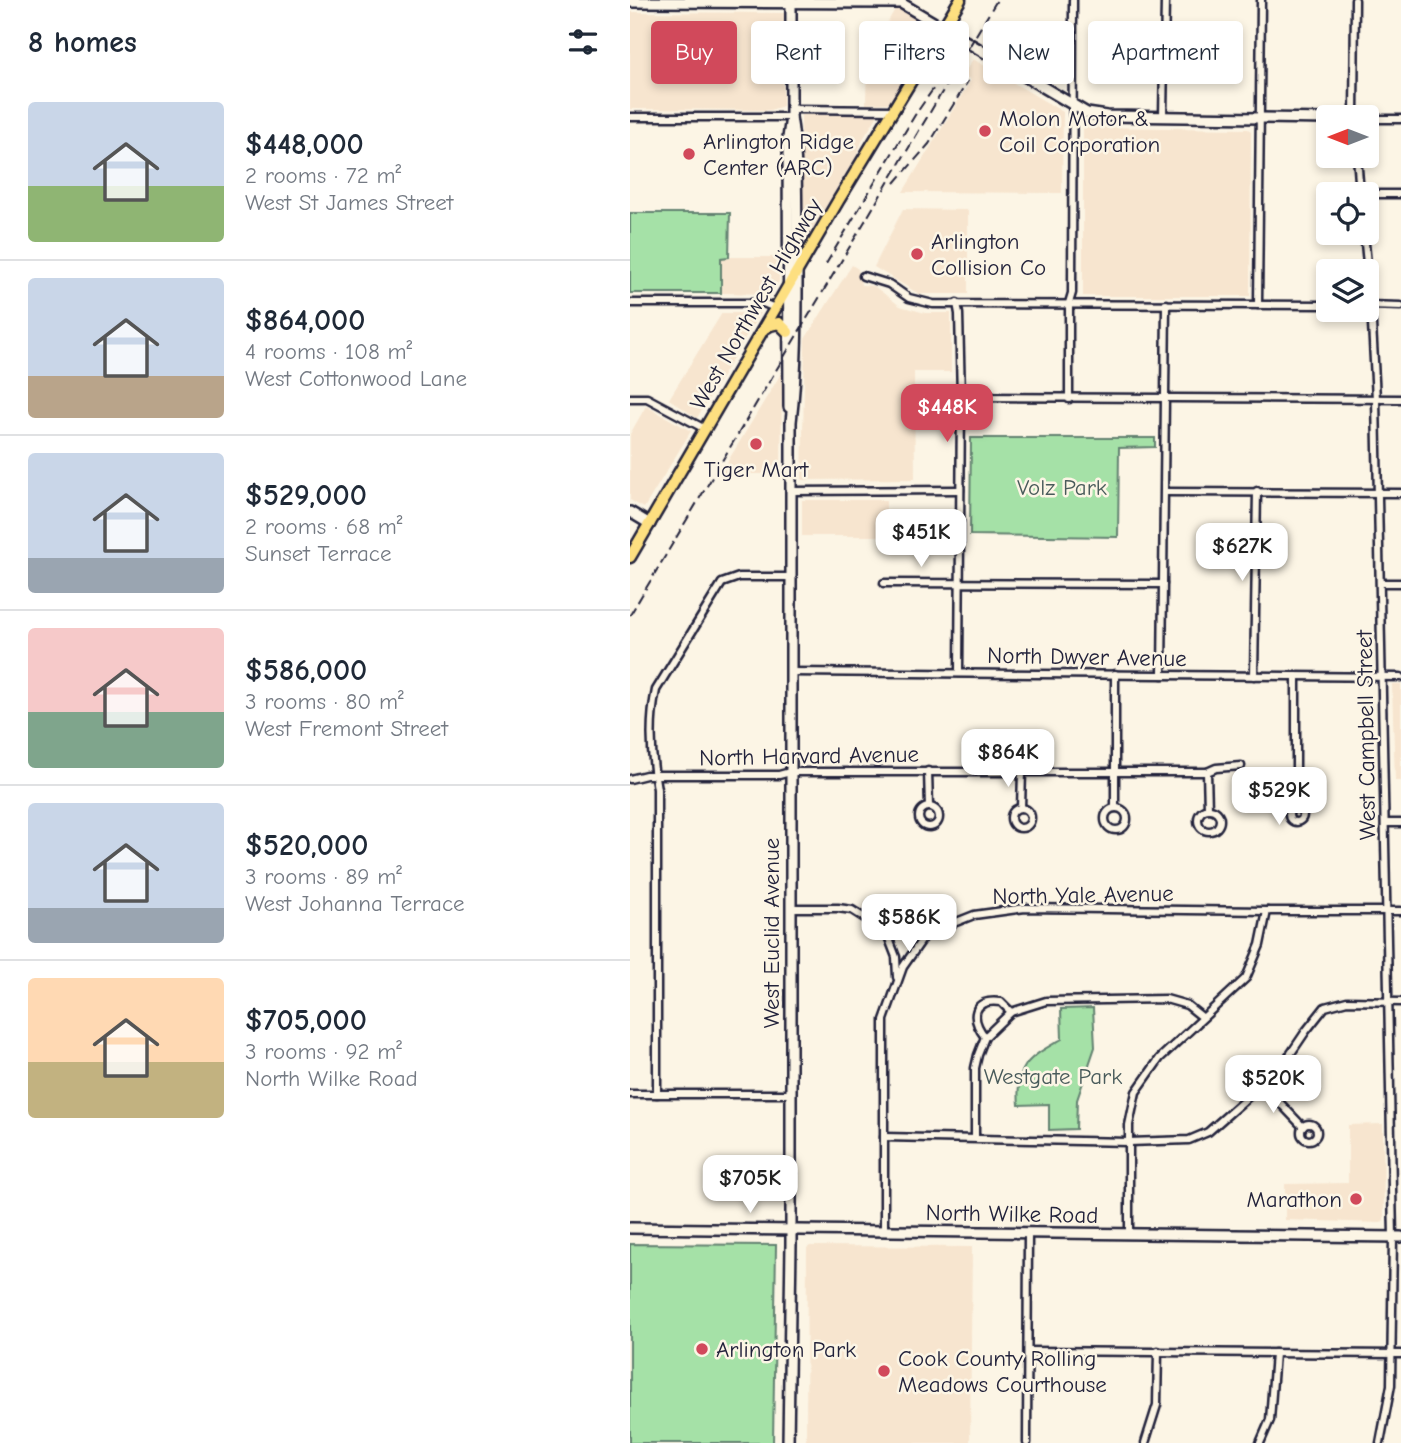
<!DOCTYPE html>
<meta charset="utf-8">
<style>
body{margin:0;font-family:"Comic Neue",sans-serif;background:#f6f6f7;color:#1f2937;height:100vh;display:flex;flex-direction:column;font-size:26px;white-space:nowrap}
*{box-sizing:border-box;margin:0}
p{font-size:23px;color:#747a83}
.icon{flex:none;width:38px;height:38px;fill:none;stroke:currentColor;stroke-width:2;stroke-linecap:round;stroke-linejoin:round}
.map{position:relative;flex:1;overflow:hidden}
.sheet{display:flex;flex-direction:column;background:#fff;width:630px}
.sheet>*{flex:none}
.banner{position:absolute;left:21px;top:21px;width:644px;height:63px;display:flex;gap:14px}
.needle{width:46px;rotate:270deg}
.buttons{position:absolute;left:686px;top:105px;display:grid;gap:14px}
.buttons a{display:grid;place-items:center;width:63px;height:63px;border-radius:7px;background:#fff;box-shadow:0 4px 10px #0003;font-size:35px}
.price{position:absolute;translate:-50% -60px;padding:0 16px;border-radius:14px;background:#fff;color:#222;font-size:23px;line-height:46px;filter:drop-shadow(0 2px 4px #0008)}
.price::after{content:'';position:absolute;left:50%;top:42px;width:21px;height:16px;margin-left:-10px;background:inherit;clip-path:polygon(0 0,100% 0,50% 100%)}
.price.current{background:#d1495b;color:#fff}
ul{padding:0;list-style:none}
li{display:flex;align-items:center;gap:21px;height:175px;padding:0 28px}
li+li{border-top:2px solid #e0e1e3}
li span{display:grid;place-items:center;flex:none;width:196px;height:140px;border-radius:7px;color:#555}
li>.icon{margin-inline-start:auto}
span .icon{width:84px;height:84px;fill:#fffc;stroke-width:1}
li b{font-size:30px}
h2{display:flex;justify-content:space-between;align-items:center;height:84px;padding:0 28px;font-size:30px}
.pill{padding:0 24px;border-radius:7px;background:#fff;box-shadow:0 4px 10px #0003;font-size:24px;line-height:63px}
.pill.current{background:#d1495b;color:#fff}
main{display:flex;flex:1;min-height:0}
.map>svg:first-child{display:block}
.built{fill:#f7e5cf}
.green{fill:#a5e1a7;stroke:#648271;stroke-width:2}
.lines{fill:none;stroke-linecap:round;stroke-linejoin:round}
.street-casing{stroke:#22223b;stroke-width:11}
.secondary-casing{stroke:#22223b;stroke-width:14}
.primary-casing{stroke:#22223b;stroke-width:15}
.street{stroke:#fcf5e5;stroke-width:6}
.secondary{stroke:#fcf5e5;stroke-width:9}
.primary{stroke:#fddf80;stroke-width:10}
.rail{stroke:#22223b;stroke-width:2;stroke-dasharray:10 5;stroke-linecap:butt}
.poi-dot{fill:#d1495b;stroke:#fcf5e5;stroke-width:2.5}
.labels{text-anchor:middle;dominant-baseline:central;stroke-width:5;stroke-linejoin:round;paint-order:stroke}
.poi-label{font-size:23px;fill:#22223b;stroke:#fcf5e5;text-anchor:start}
.street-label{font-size:23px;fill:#22223b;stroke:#fcf5e5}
.park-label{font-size:23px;fill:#495b5b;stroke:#fcf5e5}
</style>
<main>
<section class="sheet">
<h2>8 homes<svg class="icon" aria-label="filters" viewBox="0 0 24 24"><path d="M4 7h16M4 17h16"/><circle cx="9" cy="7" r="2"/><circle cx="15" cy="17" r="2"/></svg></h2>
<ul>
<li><span style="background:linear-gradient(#c9d6e8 60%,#8fb573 0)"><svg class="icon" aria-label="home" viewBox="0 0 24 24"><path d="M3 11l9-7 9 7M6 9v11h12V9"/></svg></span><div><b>$448,000</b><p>2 rooms · 72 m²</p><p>West St James Street</p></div></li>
<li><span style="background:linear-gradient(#c9d6e8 70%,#b9a48a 0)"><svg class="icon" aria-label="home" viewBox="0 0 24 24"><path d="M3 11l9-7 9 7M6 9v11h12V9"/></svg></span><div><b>$864,000</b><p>4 rooms · 108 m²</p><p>West Cottonwood Lane</p></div></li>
<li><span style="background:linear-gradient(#c9d6e8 75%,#9aa5b1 0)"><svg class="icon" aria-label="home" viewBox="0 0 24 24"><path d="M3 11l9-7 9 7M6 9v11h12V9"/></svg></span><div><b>$529,000</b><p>2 rooms · 68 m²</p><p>Sunset Terrace</p></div></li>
<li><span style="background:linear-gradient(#f6c9c9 60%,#7fa58c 0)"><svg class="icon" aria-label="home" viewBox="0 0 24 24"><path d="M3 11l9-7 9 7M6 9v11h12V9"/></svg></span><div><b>$586,000</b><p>3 rooms · 80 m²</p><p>West Fremont Street</p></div></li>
<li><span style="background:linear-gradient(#c9d6e8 75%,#9aa5b1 0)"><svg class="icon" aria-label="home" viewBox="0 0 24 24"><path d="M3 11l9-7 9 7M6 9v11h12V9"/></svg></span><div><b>$520,000</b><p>3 rooms · 89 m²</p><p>West Johanna Terrace</p></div></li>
<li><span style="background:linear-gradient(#ffd9b3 60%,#c2b280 0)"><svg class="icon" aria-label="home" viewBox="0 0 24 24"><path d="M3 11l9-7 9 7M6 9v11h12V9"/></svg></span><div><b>$705,000</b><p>3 rooms · 92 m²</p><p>North Wilke Road</p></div></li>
</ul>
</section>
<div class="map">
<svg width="771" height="1443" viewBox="0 0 771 1443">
<rect width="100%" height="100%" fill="#fcf5e5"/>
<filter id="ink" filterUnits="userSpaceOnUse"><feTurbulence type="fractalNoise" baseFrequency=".0143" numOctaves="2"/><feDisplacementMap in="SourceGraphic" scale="14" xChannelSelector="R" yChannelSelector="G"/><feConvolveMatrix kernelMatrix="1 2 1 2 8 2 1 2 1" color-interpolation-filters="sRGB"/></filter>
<g filter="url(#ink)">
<g class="built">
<path d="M 267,6 L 305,29 L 266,97 L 258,103 L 236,104 L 237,57 Z"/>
<path d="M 0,12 L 154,13 L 153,106 L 140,110 L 0,109 Z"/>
<path d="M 343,59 L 433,112 L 432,193 L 273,192 L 341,80 L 333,75 Z"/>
<path d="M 171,115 L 248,115 L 233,139 L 226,157 L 174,243 L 171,242 Z"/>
<path d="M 453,123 L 460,127 L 618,129 L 621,131 L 620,296 L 453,296 Z"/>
<path d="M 273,209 L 338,210 L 338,294 L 289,294 L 244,267 Z"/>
<path d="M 99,257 L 150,257 L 149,281 L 141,294 L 91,293 L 91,258 Z"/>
<path d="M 222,265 L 228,269 L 231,285 L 244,286 L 270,306 L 295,313 L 321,313 L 321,372 L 284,372 L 285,479 L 172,480 L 175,339 Z"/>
<path d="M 92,313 L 130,313 L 67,418 L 39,399 Z"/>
<path d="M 152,372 L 151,474 L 90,474 Z"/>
<path d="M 16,406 L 61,431 L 14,508 L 0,500 L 0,434 Z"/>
<rect x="172" y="500" width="84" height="36"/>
<path d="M 762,684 L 771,684 L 771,781 L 765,781 Z"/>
<path d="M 753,1124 L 754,1220 L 751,1223 L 655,1220 L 655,1184 L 718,1183 L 718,1125 Z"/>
<path d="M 180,1246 L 342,1247 L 340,1443 L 176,1443 L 177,1248 Z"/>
</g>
<g class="green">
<path d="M 0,213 L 100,213 L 99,257 L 91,258 L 91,293 L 0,293 Z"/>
<path d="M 341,438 L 525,438 L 525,447 L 489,448 L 488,537 L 340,535 Z"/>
<path d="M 463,1008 L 465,1047 L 447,1100 L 446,1129 L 419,1130 L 419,1104 L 389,1105 C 385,1064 399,1058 432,1039 L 431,1009 Z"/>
<path d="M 0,1244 L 146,1245 L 143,1443 L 0,1443 Z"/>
</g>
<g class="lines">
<g class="street-casing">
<g id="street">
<path d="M 161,109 L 264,110"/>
<path d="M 533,116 L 535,0"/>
<path d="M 0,117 L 161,117"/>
<path d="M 724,117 L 725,0"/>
<path d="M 737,119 L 771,119"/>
<path d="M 727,156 L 730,194"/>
<path d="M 730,194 L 771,194"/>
<path d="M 734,233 L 741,305 L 746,399 L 763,1237 L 761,1385 L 750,1443"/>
<path d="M 233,276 L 259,284 L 279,298 L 303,304 L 698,305"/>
<path d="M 0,303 L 133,303 L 145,308"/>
<path d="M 327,303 L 329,314 L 331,397 L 329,673"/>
<path d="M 628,305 L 631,0"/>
<path d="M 737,305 L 771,306"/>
<path d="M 331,397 L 771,399"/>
<path d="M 0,398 L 17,398 L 75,429"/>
<path d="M 439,399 L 439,303 L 442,293 L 443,0"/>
<path d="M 161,491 L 330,490"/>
<path d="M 535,492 L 771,493"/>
<path d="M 254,583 L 533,584"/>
<path d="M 751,583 L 771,583"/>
<path d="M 160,672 L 771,677"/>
<path d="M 532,675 L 536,304"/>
<path d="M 624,676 L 627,491"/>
<path d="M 666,676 L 666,807"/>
<path d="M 298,771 L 299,807"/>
<path d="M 577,772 L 578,809"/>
<path d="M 0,779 L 16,775 L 149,775 L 160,772 L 577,772 L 586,768 L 611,766"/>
<circle cx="299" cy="817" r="10"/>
<circle cx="666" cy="815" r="7"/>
<circle cx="391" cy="818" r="10"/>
<path d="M 391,808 L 392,771"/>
<path d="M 485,808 L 485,674"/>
<circle cx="486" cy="819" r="11"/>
<circle cx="579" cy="820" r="11"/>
<path d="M 756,823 L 771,823"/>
<path d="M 160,908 L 208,908 L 222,910 L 257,932 L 296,934 L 344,915 L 395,908 L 637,911 L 771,911"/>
<path d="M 256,931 L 266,957 L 267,977"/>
<path d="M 355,1037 C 340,1018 342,998 371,1002 L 381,1012"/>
<path d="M 633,1085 L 673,1127"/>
<path d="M 0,1094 L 160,1094"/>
<path d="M 27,1094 L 27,789 C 21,757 19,722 26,690 L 92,583 L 109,577 L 160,577"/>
<circle cx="679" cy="1132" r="8"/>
<path d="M 254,1137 L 499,1142 L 559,1140 L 578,1132 L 651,1068 L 676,1031 L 695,1007 L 717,1001 L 771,1002"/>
<path d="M 345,1138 L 345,1068 L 348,1055 L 355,1037 L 381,1012 L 416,1001 L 536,999 L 557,1005 L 572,1017"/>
<path d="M 254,1231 L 254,1020 L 273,967 L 296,934"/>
<path d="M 499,1234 L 499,1125 L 506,1092 L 530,1058 L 616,978 L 630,945 L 637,911"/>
<path d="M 398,1351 L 771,1354"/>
<path d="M 397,1443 L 398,1233"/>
<path d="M 515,1443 L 527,1405 L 528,1351"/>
<path d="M 630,1443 L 640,1420 L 645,1353"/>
</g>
</g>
<g class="secondary-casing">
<g id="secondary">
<path d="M 0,2 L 271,3 L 457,113 L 477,116 L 698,119"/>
<path d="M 159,407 L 158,138 L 161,117 L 161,0"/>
<path d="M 0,512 L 20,524"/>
<path d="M 0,1228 L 771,1237"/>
<path d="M 158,1443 L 161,1244 L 161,422 C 168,362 167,300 167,240 C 166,199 168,158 161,117"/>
</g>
</g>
<g class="primary-casing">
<g id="primary">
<path d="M 135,328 L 140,325 L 149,323 L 158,332"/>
<path d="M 0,557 L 208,201 L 330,0"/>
</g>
</g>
<use href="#street" class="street"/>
<use href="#secondary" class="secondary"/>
<use href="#primary" class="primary"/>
<g class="rail">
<path d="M 265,183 L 299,144 L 338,81"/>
<path d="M 196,264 L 285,115 L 306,85"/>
<path d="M 0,615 L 367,0"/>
</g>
</g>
</g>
<g class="poi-dot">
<circle cx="355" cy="131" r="7"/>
<circle cx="59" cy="154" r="7"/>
<circle cx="287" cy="254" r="7"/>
<circle cx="126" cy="444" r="7"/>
<circle cx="726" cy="1199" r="7"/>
<circle cx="72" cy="1349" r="7"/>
<circle cx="254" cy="1371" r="7"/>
</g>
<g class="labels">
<g class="poi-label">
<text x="369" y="118">Molon Motor &amp;<tspan x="369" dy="26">Coil Corporation</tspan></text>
<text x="73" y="141">Arlington Ridge<tspan x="73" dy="26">Center (ARC)</tspan></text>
<text x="301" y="241">Arlington<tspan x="301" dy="26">Collision Co</tspan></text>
<text x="126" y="469" text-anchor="middle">Tiger Mart</text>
<text x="712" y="1199" text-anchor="end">Marathon</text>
<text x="86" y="1349">Arlington Park</text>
<text x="268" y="1358">Cook County Rolling<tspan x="268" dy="26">Meadows Courthouse</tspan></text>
</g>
<g class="street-label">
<text transform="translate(126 304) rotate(-60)">West Northwest Highway</text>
<text transform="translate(457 657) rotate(1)">North Dwyer Avenue</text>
<text transform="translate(736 735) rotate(-91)">West Campbell Street</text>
<text transform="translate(179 756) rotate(-1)">North Harvard Avenue</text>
<text transform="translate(453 895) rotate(-1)">North Yale Avenue</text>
<text transform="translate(141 933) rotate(-90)">West Euclid Avenue</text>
<text transform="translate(382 1214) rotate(1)">North Wilke Road</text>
</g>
<g class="park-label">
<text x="432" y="487">Volz Park</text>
<text x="423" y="1076">Westgate Park</text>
</g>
</g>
</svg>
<div class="buttons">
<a><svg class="needle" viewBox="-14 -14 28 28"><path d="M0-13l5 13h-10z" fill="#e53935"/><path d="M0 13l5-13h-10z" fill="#747a83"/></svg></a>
<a><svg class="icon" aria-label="locate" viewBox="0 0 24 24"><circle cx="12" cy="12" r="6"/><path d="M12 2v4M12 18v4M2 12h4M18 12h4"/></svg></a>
<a><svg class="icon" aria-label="layers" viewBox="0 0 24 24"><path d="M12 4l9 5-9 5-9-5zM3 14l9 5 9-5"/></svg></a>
</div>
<b class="price current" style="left:317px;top:444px">$448K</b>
<b class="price" style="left:291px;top:569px">$451K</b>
<b class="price" style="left:612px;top:583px">$627K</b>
<b class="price" style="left:378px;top:789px">$864K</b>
<b class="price" style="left:649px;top:827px">$529K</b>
<b class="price" style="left:279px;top:954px">$586K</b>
<b class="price" style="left:643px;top:1115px">$520K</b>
<b class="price" style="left:120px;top:1215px">$705K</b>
<div class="banner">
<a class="pill current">Buy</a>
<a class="pill">Rent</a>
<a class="pill">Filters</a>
<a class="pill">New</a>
<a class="pill">Apartment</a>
</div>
</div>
</main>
